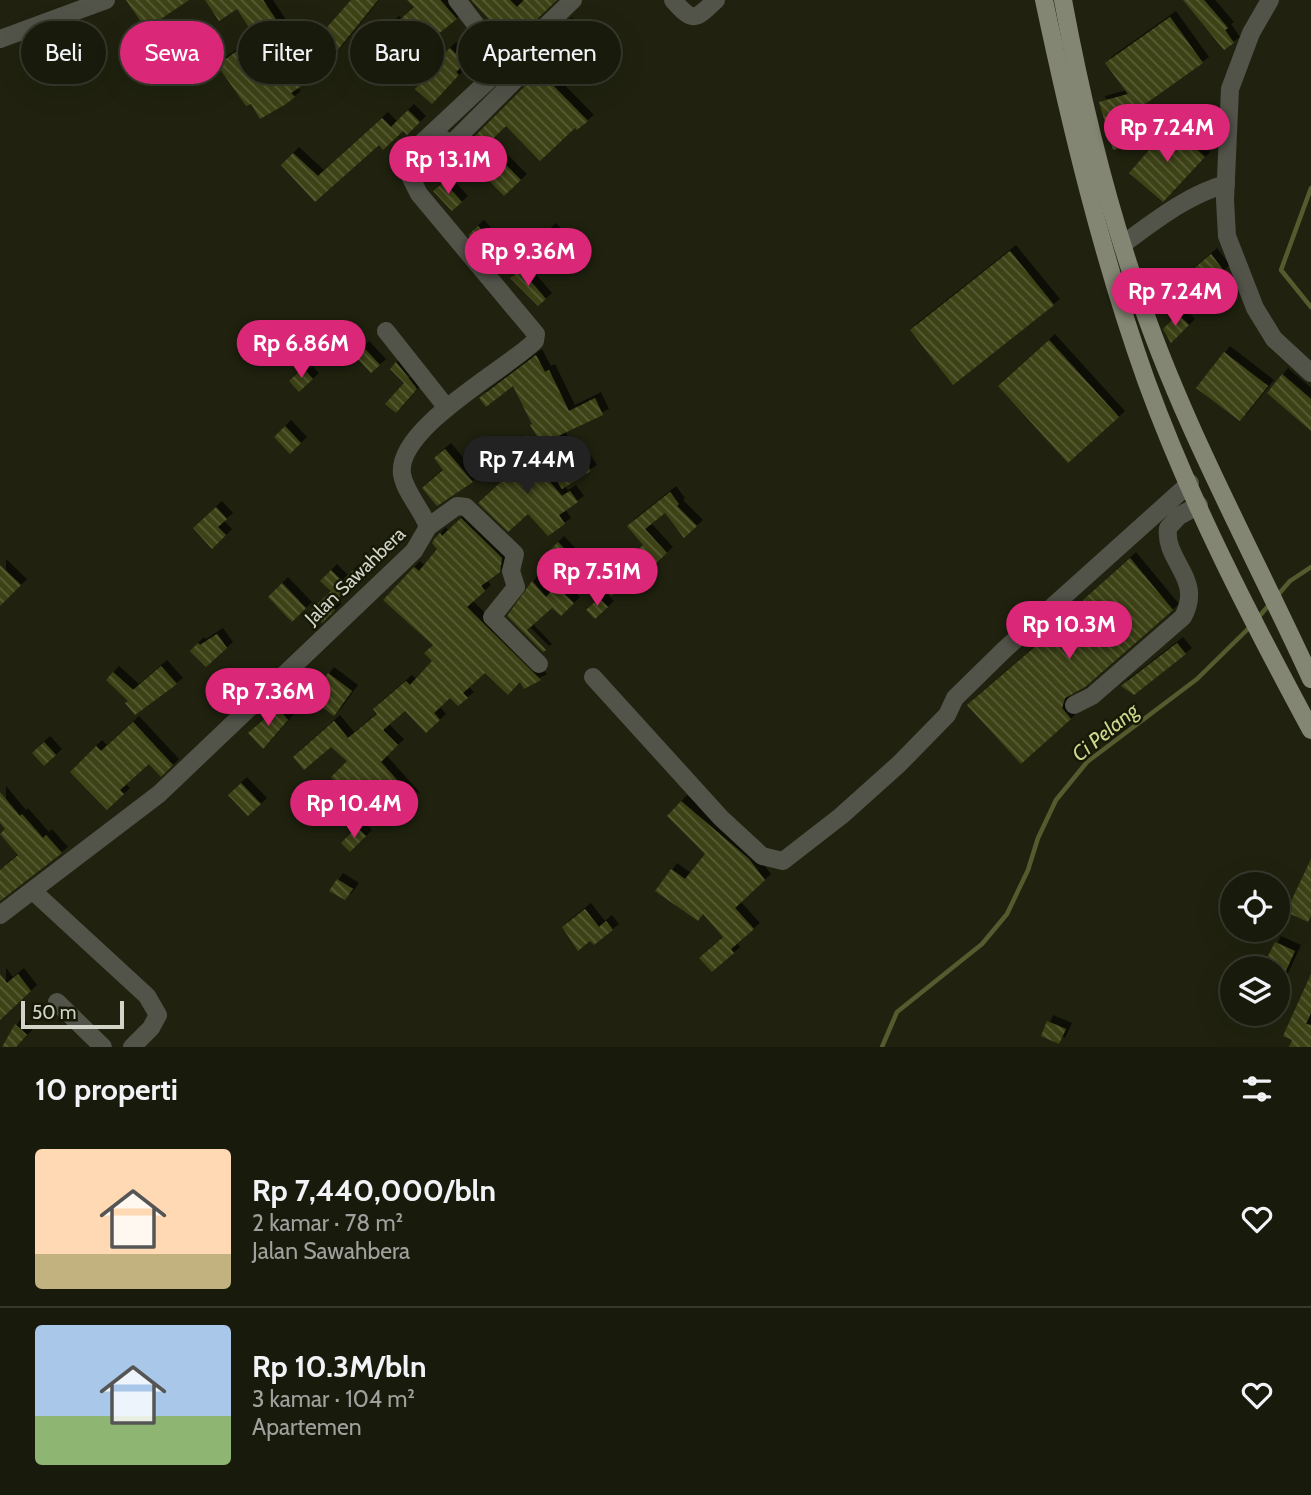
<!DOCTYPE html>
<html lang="id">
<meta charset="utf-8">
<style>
body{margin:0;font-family:Cabin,sans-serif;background:#212314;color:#f1f3f6;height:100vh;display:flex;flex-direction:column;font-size:26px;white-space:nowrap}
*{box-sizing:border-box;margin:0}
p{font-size:23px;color:#9fa19d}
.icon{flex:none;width:38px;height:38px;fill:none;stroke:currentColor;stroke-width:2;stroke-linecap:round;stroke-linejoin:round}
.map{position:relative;height:1047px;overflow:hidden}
.details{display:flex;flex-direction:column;background:#181a0b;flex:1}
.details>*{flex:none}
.banner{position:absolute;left:21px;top:21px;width:700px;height:63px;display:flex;gap:14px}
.buttons{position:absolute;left:1220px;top:872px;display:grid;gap:14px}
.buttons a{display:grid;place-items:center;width:70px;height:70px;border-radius:50%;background:#181a0b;box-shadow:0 7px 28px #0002,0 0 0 2px #36382c;font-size:35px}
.scale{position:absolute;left:21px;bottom:18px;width:103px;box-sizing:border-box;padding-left:7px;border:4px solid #d2d4c8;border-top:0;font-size:19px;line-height:24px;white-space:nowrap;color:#d2d4c8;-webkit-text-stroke:5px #171907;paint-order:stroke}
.price{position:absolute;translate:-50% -60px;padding:0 16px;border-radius:24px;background:#db2777;color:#fff;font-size:23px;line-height:46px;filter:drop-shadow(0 2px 4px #0008)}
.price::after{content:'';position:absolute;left:50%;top:42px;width:21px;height:16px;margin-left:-10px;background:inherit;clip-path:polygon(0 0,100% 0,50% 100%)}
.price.selected{background:#222;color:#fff}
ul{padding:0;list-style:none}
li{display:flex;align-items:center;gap:21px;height:175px;padding:0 35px}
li+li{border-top:2px solid #36382c}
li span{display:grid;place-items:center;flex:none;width:196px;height:140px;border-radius:7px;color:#555}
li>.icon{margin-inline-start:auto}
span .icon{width:84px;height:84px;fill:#fffc;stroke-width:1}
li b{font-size:30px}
h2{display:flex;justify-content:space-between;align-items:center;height:84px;padding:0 35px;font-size:30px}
.tag{padding:0 24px;border-radius:32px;background:#181a0b;box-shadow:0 7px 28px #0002,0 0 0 2px #36382c;font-size:24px;line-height:63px}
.tag.selected{background:#db2777;color:#fff}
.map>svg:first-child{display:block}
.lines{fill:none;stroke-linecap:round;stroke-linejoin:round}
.stream{stroke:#555b2e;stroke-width:4.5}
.building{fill:url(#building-back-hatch);filter:url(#shadow)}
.minor{stroke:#52544a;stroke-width:18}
.major{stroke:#838673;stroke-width:18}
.labels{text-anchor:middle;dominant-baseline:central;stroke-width:5;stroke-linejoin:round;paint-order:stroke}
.street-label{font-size:19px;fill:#d2d4c8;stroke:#171907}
.water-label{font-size:21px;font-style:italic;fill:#ccd78d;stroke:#171907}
</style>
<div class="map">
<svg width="1311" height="1047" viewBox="0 0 1311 1047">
<defs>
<pattern id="building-back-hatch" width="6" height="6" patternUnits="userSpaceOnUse" patternTransform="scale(1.75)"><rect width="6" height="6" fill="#3e4316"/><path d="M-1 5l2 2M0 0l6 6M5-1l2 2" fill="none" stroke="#595d36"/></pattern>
<filter id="shadow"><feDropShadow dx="6" dy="-6" stdDeviation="0" flood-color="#0009"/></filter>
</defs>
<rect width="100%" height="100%" fill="#20220f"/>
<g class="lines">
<g class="stream">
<path d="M 1311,188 L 1281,270 L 1311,307"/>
<path d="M 1277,596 L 1290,581 L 1311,567"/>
<path d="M 1256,620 L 1269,605"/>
<path d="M 882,1047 L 897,1012 L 982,944 L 1007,914 L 1028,870 L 1038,838 L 1056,800 L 1087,762 L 1197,679 L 1251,626"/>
</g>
</g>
<g class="building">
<path d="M 126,0 L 189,0 L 146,29 Z"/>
<path d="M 205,0 L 263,0 L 289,39 L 266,54 L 237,9 L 219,21 Z"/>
<path d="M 351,0 L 378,0 L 336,52 L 313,72 L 316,76 L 291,93 L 295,97 L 286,104 L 260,119 L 251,104 L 246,106 L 217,65 L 237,51 L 252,71 L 268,61 L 276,73 L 302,56 L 306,62 L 330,41 L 321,34 Z"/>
<path d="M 407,0 L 440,0 L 457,19 L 404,61 L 393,47 L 384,56 L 378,50 L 358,70 L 350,63 L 393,22 L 395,24 L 414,7 Z"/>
<path d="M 471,0 L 510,0 L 517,7 L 524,0 L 557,0 L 511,44 L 495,31 L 496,27 Z"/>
<path d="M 1183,0 L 1204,0 L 1228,28 L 1225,30 L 1234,43 L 1224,50 Z"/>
<path d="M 1170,17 L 1203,63 L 1124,119 L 1131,145 L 1113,150 L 1099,102 L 1128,94 L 1105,63 Z"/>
<path d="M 566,23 L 584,44 L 566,59 L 548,39 Z"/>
<path d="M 450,48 L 465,63 L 456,72 L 459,75 L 432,104 L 415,89 L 430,72 L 428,69 Z"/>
<path d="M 537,69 L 588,121 L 577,130 L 575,128 L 540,161 L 506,126 L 486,145 L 521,180 L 504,196 L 460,151 L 524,87 L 527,78 Z"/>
<path d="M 408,110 L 420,122 L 407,135 L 403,131 L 383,150 L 379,145 L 315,202 L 281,165 L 293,153 L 318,176 L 382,118 L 391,127 Z"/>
<path d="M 1170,126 L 1205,157 L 1163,202 L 1129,173 Z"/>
<path d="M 444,182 L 462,202 L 452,211 L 433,191 Z"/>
<path d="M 478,226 L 498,248 L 487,258 L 468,235 Z"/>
<path d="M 550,229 L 568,249 L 555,261 L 537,241 Z"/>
<path d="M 1010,251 L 1054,305 L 953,385 L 910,330 Z"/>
<path d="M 1211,254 L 1224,271 L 1188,302 L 1173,286 Z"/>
<path d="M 521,270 L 546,299 L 538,306 L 510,278 Z"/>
<path d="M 1178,314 L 1189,325 L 1171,343 L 1163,329 Z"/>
<path d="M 1049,340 L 1119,417 L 1068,463 L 998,386 Z"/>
<path d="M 363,347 L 380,365 L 371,373 L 354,355 Z"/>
<path d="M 1224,352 L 1268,386 L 1240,421 L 1196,388 Z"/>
<path d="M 536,355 L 545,372 L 549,370 L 569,411 L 595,398 L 603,415 L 558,436 L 578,467 L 585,462 L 591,471 L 562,489 L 557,481 L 563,477 L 530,425 L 532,424 L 513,386 L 486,407 L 479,398 Z"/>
<path d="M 396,362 L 417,389 L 396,413 L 385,404 L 404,383 L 390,369 Z"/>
<path d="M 303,368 L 313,379 L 299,392 L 289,381 Z"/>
<path d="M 1282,374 L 1311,399 L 1311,431 L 1267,393 Z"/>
<path d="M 285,426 L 301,443 L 290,454 L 274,437 Z"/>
<path d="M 515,441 L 562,496 L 570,491 L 578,502 L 559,515 L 565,524 L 548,536 L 528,514 L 508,532 L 478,503 L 516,468 L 503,451 Z"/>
<path d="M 445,449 L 473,482 L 437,506 L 422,488 L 443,470 L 434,458 Z"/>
<path d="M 670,492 L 679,504 L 677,506 L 697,526 L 684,538 L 665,513 L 645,529 L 667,553 L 642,576 L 611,596 L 601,582 L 627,565 L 624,562 L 643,545 L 627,526 Z"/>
<path d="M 216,507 L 227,519 L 218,527 L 226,535 L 212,549 L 193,528 Z"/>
<path d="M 461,518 L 502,558 L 500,572 L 481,586 L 485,591 L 467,607 L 541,680 L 524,689 L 520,682 L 508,695 L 485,673 L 463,693 L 468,698 L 458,706 L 450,698 L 434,713 L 440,720 L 426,733 L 405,711 L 383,730 L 398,745 L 381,762 L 415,800 L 393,790 L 386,796 L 381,790 L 359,808 L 331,777 L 347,761 L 331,747 L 304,770 L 293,757 L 334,721 L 348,738 L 377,714 L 373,709 L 406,681 L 410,685 L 432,661 L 424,653 L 433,645 L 383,600 L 414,567 L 419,571 L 437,549 L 432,543 L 435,538 L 440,533 L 442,536 Z"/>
<path d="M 558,542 L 576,561 L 564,573 L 546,554 Z"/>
<path d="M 1130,558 L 1173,610 L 1085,687 L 1065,698 L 1062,708 L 1071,719 L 1021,764 L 967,705 L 1086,603 L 1083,600 Z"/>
<path d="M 0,565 L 21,585 L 0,606 Z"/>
<path d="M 331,570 L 342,581 L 353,570 L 360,576 L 332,605 L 335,610 L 322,623 L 310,611 L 331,591 L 320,581 Z"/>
<path d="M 532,581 L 546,597 L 556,586 L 574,603 L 561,616 L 552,608 L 527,630 L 546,650 L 543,652 L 507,616 Z"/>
<path d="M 282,583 L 306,608 L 292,622 L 268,597 Z"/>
<path d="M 599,598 L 608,607 L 595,619 L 586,610 Z"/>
<path d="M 217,634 L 227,648 L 206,667 L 190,651 L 198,643 L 200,645 Z"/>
<path d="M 1177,643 L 1186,654 L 1134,695 L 1121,686 Z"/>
<path d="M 161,666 L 177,684 L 135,715 L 125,703 L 128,701 L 106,680 L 113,672 L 133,690 Z"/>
<path d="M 328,673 L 352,691 L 334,716 L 322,707 L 328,698 L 316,689 Z"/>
<path d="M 277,708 L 288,720 L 263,749 L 248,733 Z"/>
<path d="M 133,722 L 173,765 L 161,777 L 149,764 L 120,790 L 124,794 L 107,810 L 70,772 L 96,746 L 101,751 Z"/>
<path d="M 44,742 L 56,755 L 44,766 L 32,753 Z"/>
<path d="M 241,783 L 261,804 L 248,816 L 228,795 Z"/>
<path d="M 0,792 L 20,816 L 22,814 L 43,838 L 46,835 L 62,853 L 0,901 L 0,870 L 18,855 L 0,834 L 5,829 L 0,823 Z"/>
<path d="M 681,801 L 749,859 L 765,880 L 735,908 L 754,929 L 731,949 L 734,953 L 712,972 L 699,958 L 723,937 L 703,914 L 698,921 L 655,891 L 671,869 L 685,879 L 705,854 L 667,816 Z"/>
<path d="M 357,827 L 366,836 L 350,852 L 341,843 Z"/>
<path d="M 1311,859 L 1311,916 L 1308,922 L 1286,912 Z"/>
<path d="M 337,879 L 353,889 L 345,900 L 329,891 Z"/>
<path d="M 585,909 L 599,927 L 606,921 L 613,930 L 594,945 L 590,941 L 578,951 L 562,927 Z"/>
<path d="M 1275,942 L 1295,951 L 1278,988 L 1278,968 L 1262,968 Z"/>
<path d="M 0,974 L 7,983 L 18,974 L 31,991 L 0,1020 Z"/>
<path d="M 1311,974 L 1311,1013 L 1306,1024 L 1311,1025 L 1311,1047 L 1289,1047 L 1292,1040 L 1283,1036 Z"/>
<path d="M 1047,1021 L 1066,1029 L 1059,1044 L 1041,1036 Z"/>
<path d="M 15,1024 L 27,1035 L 16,1047 L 2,1047 Z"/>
</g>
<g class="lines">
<g class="minor">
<path d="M 673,0 C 693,23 695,20 716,0"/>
<path d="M 1270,0 L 1251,33 L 1230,89 L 1225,200 L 1227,236 L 1255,308 L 1274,339 L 1311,373"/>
<path d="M 0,39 L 106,0"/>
<path d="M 433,133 L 451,144 L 516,79 L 506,64 L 573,0"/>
<path d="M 1123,244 C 1155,221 1187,195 1226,184"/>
<path d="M 386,331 L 447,408"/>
<path d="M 428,527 L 457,506 L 466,507 L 515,554 L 511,571 L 516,587 L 492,617 L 539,664"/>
<path d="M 593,677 L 721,818 L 762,856 L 783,861 L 841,816 L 899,764 L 947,715 L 955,698 L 1004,650 L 1190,483"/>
<path d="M 1074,705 L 1092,696 L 1183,617 C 1204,578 1164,562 1168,528 L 1179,516 L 1199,505"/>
<path d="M 34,892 L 147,996 L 158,1015 L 151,1028 L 132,1047"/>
<path d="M 0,915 L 159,794 L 414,551 L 428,527 C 422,509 405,493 402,474 C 396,428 506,370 535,341 L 536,334 L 419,194 L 408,172 L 415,149 L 506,64 L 457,0"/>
<path d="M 57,1002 L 103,1047"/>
</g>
<g class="major">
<path d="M 1044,0 C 1071,128 1102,256 1146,380 C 1190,501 1250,617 1311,730"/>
<path d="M 1063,0 C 1081,97 1104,193 1136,287 C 1181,423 1252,550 1311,679"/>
</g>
</g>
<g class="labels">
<g class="street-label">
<text transform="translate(355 576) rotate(-44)">Jalan Sawahbera</text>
</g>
<g class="water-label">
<text transform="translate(1105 732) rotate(-39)">Ci Pelang</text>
</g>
</g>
</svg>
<div class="buttons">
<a><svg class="icon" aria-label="locate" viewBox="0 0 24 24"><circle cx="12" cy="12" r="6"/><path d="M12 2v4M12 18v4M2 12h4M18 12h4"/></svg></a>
<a><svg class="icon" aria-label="layers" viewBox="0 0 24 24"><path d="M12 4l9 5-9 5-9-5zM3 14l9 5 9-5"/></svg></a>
</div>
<div class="scale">50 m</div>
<b class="price" style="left:1167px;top:164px">Rp 7.24M</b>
<b class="price" style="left:448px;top:196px">Rp 13.1M</b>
<b class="price" style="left:528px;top:288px">Rp 9.36M</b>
<b class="price" style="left:1175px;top:328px">Rp 7.24M</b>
<b class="price" style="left:301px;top:380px">Rp 6.86M</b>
<b class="price selected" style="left:527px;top:496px">Rp 7.44M</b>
<b class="price" style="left:597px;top:608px">Rp 7.51M</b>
<b class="price" style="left:1069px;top:661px">Rp 10.3M</b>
<b class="price" style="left:268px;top:728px">Rp 7.36M</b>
<b class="price" style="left:354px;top:840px">Rp 10.4M</b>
<div class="banner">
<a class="tag">Beli</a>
<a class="tag selected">Sewa</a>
<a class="tag">Filter</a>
<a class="tag">Baru</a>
<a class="tag">Apartemen</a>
</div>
</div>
<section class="details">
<h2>10 properti<svg class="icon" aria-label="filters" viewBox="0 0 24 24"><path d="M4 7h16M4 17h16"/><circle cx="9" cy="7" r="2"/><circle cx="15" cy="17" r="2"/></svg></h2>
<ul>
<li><span style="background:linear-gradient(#ffd9b3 75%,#c2b280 0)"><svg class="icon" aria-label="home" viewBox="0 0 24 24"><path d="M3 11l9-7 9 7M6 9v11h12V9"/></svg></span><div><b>Rp 7,440,000/bln</b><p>2 kamar · 78 m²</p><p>Jalan Sawahbera</p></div><svg class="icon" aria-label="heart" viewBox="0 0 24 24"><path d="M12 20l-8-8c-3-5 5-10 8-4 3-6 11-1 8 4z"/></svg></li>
<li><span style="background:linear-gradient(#a9c7e8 65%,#8fb573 0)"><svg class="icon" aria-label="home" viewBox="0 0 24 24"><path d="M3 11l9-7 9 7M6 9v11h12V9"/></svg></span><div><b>Rp 10.3M/bln</b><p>3 kamar · 104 m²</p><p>Apartemen</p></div><svg class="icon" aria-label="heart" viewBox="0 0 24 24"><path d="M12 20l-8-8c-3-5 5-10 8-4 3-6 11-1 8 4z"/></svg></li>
</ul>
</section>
